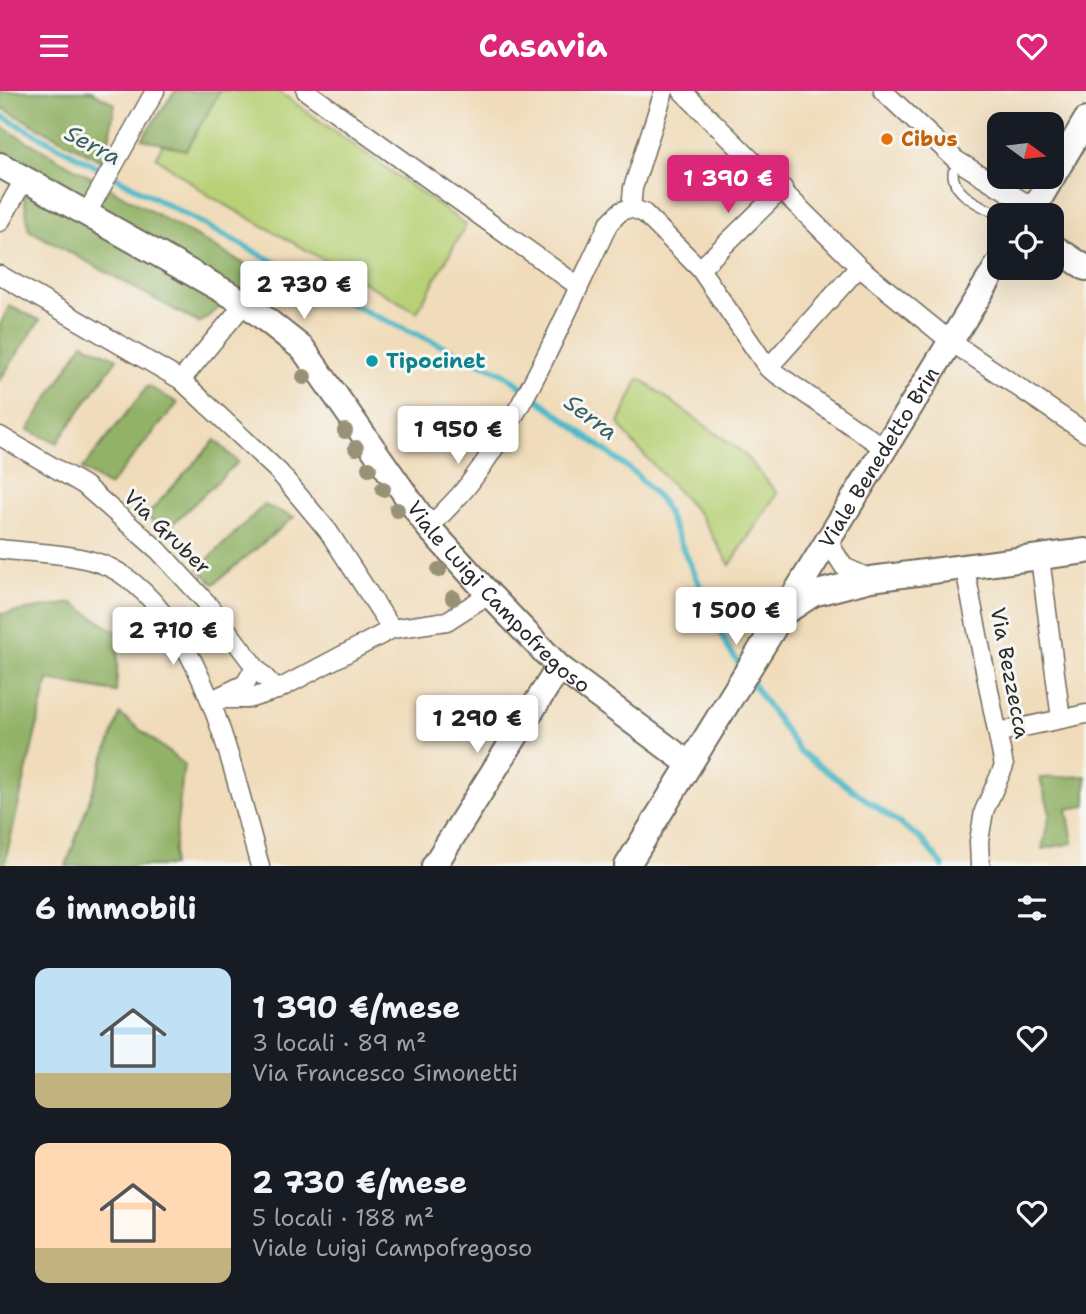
<!DOCTYPE html>
<html lang="it">
<meta charset="utf-8">
<style>
body{margin:0;font-family:"Shantell Sans",sans-serif;background:#20242c;color:#f1f3f6;height:100vh;display:flex;flex-direction:column;font-size:26px;white-space:nowrap}
*{box-sizing:border-box;margin:0}
p{font-size:23px;color:#9ea1a6}
.icon{flex:none;width:38px;height:38px;fill:none;stroke:currentColor;stroke-width:2;stroke-linecap:round;stroke-linejoin:round}
.map{position:relative;height:775px;overflow:hidden}
.sheet{display:flex;flex-direction:column;background:#171b24;flex:1}
.sheet>*{flex:none}
.needle{width:46px;rotate:105deg}
.tools{position:absolute;left:987px;top:21px;display:grid;gap:14px}
.tools a{display:grid;place-items:center;width:77px;height:77px;border-radius:14px;background:#171b24;box-shadow:0 7px 28px #0002;font-size:35px}
.price{position:absolute;translate:-50% -60px;padding:0 16px;border-radius:7px;background:#fff;color:#222;font-size:23px;line-height:46px;filter:drop-shadow(0 2px 4px #0008)}
.price::after{content:'';position:absolute;left:50%;top:42px;width:21px;height:16px;margin-left:-10px;background:inherit;clip-path:polygon(0 0,100% 0,50% 100%)}
.price.current{background:#db2777;color:#fff}
ul{padding:0;list-style:none}
li{display:flex;align-items:center;gap:21px;height:175px;padding:0 35px}
li span{display:grid;place-items:center;flex:none;width:196px;height:140px;border-radius:14px;color:#555}
li>.icon{margin-inline-start:auto}
span .icon{width:84px;height:84px;fill:#fffc;stroke-width:1}
li b{font-size:30px}
h2{display:flex;justify-content:space-between;align-items:center;height:84px;padding:0 35px;font-size:30px}
header{display:flex;justify-content:space-between;align-items:center;height:91px;padding:0 35px;background:#db2777;color:#fff;font-size:32px;font-weight:700}
.map>svg:first-child{display:block}
.green{fill:#b8d076;stroke:#727e50;stroke-width:2}
.forest{fill:#92b267;stroke:#5e6e49;stroke-width:2}
.lines{fill:none;stroke-linecap:round;stroke-linejoin:round}
.stream{stroke:#4db9c8;stroke-width:6}
.lane-casing{stroke:#70695d;stroke-width:12}
.street-casing{stroke:#70695d;stroke-width:21}
.secondary-casing{stroke:#70695d;stroke-width:28}
.lane{stroke:#fff;stroke-width:9}
.street{stroke:#fff;stroke-width:18}
.secondary{stroke:#fff;stroke-width:24}
.tree{fill:#979176}
.food-dot{fill:#e8710a;stroke:#f6f6f2;stroke-width:2.5}
.culture-dot{fill:#0f9aa8;stroke:#f6f6f2;stroke-width:2.5}
.labels{text-anchor:middle;dominant-baseline:central;stroke-width:6;stroke-linejoin:round;paint-order:stroke}
.food-label{font-size:21px;font-weight:bold;fill:#c56008;stroke:#f6f6f2;text-anchor:start}
.culture-label{font-size:21px;font-weight:bold;fill:#0d838f;stroke:#f6f6f2;text-anchor:start}
.street-label{font-size:21px;fill:#2b2b2b;stroke:#f6f6f2}
.water-label{font-size:23px;font-style:italic;fill:#375d62;stroke:#f6f6f2}
</style>
<header><svg class="icon" aria-label="menu" viewBox="0 0 24 24"><path d="M4 6h16M4 12h16M4 18h16"/></svg>Casavia<svg class="icon" aria-label="heart" viewBox="0 0 24 24"><path d="M12 20l-8-8c-3-5 5-10 8-4 3-6 11-1 8 4z"/></svg></header>
<div class="map">
<svg width="1086" height="775" viewBox="0 0 1086 775">
<rect width="100%" height="100%" fill="#f6f6f2"/>
<filter id="ink" filterUnits="userSpaceOnUse"><feTurbulence type="fractalNoise" baseFrequency=".0143" numOctaves="2"/><feDisplacementMap in="SourceGraphic" scale="14" xChannelSelector="R" yChannelSelector="G"/><feConvolveMatrix kernelMatrix="1 2 1 2 8 2 1 2 1" color-interpolation-filters="sRGB"/></filter>
<filter id="wash" filterUnits="userSpaceOnUse"><feTurbulence type="fractalNoise" baseFrequency=".00686" numOctaves="4" result="noise"/><feDisplacementMap in="SourceGraphic" scale="28" xChannelSelector="R" yChannelSelector="G"/><feGaussianBlur stdDeviation="1.57" result="paint"/><feColorMatrix in="noise" values="0 0 0 0 0 0 0 0 0 0 0 0 0 0 0 0 0 1.4 0 .05"/><feComposite in="paint" operator="in"/></filter>
<g filter="url(#wash)">
<rect width="100%" height="100%" fill="#f0dcba"/>
<g class="green">
<path d="M 220,0 L 278,0 L 466,134 L 417,221 L 208,104 L 156,66 L 163,53 L 186,59 Z"/>
<path d="M 639,287 L 743,362 L 777,402 L 730,474 L 700,424 L 631,350 L 619,332 Z"/>
</g>
<g class="forest">
<path d="M 0,0 L 91,0 L 115,13 L 105,72 L 0,16 Z"/>
<path d="M 175,0 L 220,0 L 186,59 L 142,48 Z"/>
<path d="M 0,35 L 296,202 L 228,210 L 199,232 L 29,139 L 22,92 L 0,81 Z"/>
<path d="M 9,215 L 40,229 L 0,289 L 0,234 Z"/>
<path d="M 83,252 L 117,268 L 57,352 L 28,339 Z"/>
<path d="M 148,295 L 178,312 L 109,395 L 82,378 Z"/>
<path d="M 215,349 L 238,371 L 163,442 L 147,424 Z"/>
<path d="M 264,414 L 294,426 L 214,493 L 198,478 Z"/>
<path d="M 73,512 L 119,543 L 116,601 L 48,589 L 4,775 L 0,775 L 0,523 Z"/>
<path d="M 120,623 L 184,673 L 172,775 L 66,775 Z"/>
<path d="M 1086,685 L 1086,715 L 1067,718 L 1073,752 L 1042,758 L 1050,722 L 1040,687 Z"/>
</g>
<g class="lines">
<g class="stream">
<path d="M 0,24 L 369,222 L 505,283 L 636,383 L 662,411 L 728,557 L 742,577"/>
<path d="M 750,589 L 800,661 L 921,748 L 943,775"/>
</g>
</g>
</g>
<g filter="url(#ink)">
<g class="lines">
<g class="lane-casing">
<path id="lane" d="M 953,81 C 952,104 981,114 999,124"/>
</g>
<g class="street-casing">
<g id="street">
<path d="M 306,0 L 578,195"/>
<path d="M 682,0 L 859,176 L 950,250 L 1086,342"/>
<path d="M 883,0 L 956,69 L 1034,117"/>
<path d="M 631,117 L 644,122 L 700,178 L 768,277 L 884,357"/>
<path d="M 631,117 L 633,97 L 664,0"/>
<path d="M 87,122 L 155,0"/>
<path d="M 0,131 L 25,87"/>
<path d="M 700,178 L 783,97"/>
<path d="M 0,184 L 181,289 L 279,381 L 328,440 L 392,538"/>
<path d="M 768,277 L 859,176"/>
<path d="M 181,289 L 245,212"/>
<path d="M 0,345 L 84,394 L 158,459 L 206,511 L 255,576 L 277,599"/>
<path d="M 429,437 C 442,422 457,409 469,393 C 529,314 566,221 609,132 L 621,120 L 631,117"/>
<path d="M 835,442 L 830,454 L 844,476 L 871,488"/>
<path d="M 0,458 C 37,463 88,461 120,482 C 206,538 233,682 260,775"/>
<path d="M 1040,467 L 1061,628"/>
<path d="M 965,478 L 1004,675 L 984,720 L 979,750 L 980,775"/>
<path d="M 218,606 L 245,593 L 255,576"/>
<path d="M 211,608 L 248,608 L 277,599 L 392,538 L 447,530 L 489,503"/>
<path d="M 1000,641 L 1086,623"/>
</g>
</g>
<g class="secondary-casing">
<g id="secondary">
<path id="s1" d="M 0,74 L 245,212 L 303,258 L 429,437 L 489,503 L 559,576 L 688,672"/>
<path d="M 1030,124 L 1086,29"/>
<path d="M 1052,155 L 1086,177"/>
<path d="M 790,518 L 813,503 L 871,488 L 1086,460"/>
<path d="M 434,775 L 559,576"/>
<path id="s2" d="M 627,775 L 999,172"/>
</g>
</g>
<use href="#lane" class="lane"/>
<use href="#street" class="street"/>
<use href="#secondary" class="secondary"/>
</g>
<g class="tree">
<circle cx="304" cy="286" r="8"/>
<circle cx="345" cy="340" r="8"/>
<circle cx="356" cy="357" r="8"/>
<circle cx="369" cy="377" r="8"/>
<circle cx="383" cy="398" r="8"/>
<circle cx="397" cy="419" r="8"/>
<circle cx="439" cy="479" r="8"/>
<circle cx="453" cy="507" r="8"/>
</g>
</g>
<circle class="food-dot" cx="887" cy="48" r="7"/>
<circle class="culture-dot" cx="372" cy="270" r="7"/>
<g class="labels">
<g class="food-label">
<text x="901" y="48">Cibus</text>
</g>
<g class="culture-label">
<text x="386" y="270">Tipocinet</text>
</g>
<g class="street-label">
<text stroke="none"><textPath href="#s2" startOffset="480">Viale Benedetto Brin</textPath></text>
<text transform="translate(167 441) rotate(44)">Via Gruber</text>
<text stroke="none"><textPath href="#s1" startOffset="672">Viale Luigi Campofregoso</textPath></text>
<text transform="translate(1010 582) rotate(79)">Via Bezzecca</text>
</g>
<g class="water-label">
<text transform="translate(93 54) rotate(28)">Serra</text>
<text transform="translate(591 326) rotate(37)">Serra</text>
</g>
</g>
</svg>
<div class="tools">
<a><svg class="needle" viewBox="-14 -14 28 28"><path d="M0-13l5 13h-10z" fill="#e53935"/><path d="M0 13l5-13h-10z" fill="#9ea1a6"/></svg></a>
<a><svg class="icon" aria-label="locate" viewBox="0 0 24 24"><circle cx="12" cy="12" r="6"/><path d="M12 2v4M12 18v4M2 12h4M18 12h4"/></svg></a>
</div>
<b class="price current" style="left:728px;top:124px">1 390 €</b>
<b class="price" style="left:304px;top:230px">2 730 €</b>
<b class="price" style="left:458px;top:375px">1 950 €</b>
<b class="price" style="left:736px;top:556px">1 500 €</b>
<b class="price" style="left:173px;top:576px">2 710 €</b>
<b class="price" style="left:477px;top:664px">1 290 €</b>
</div>
<section class="sheet">
<h2>6 immobili<svg class="icon" aria-label="filters" viewBox="0 0 24 24"><path d="M4 7h16M4 17h16"/><circle cx="9" cy="7" r="2"/><circle cx="15" cy="17" r="2"/></svg></h2>
<ul>
<li><span style="background:linear-gradient(#bfe0f5 75%,#c2b280 0)"><svg class="icon" aria-label="home" viewBox="0 0 24 24"><path d="M3 11l9-7 9 7M6 9v11h12V9"/></svg></span><div><b>1 390 €/mese</b><p>3 locali · 89 m²</p><p>Via Francesco Simonetti</p></div><svg class="icon" aria-label="heart" viewBox="0 0 24 24"><path d="M12 20l-8-8c-3-5 5-10 8-4 3-6 11-1 8 4z"/></svg></li>
<li><span style="background:linear-gradient(#ffd9b3 75%,#c2b280 0)"><svg class="icon" aria-label="home" viewBox="0 0 24 24"><path d="M3 11l9-7 9 7M6 9v11h12V9"/></svg></span><div><b>2 730 €/mese</b><p>5 locali · 188 m²</p><p>Viale Luigi Campofregoso</p></div><svg class="icon" aria-label="heart" viewBox="0 0 24 24"><path d="M12 20l-8-8c-3-5 5-10 8-4 3-6 11-1 8 4z"/></svg></li>
</ul>
</section>
